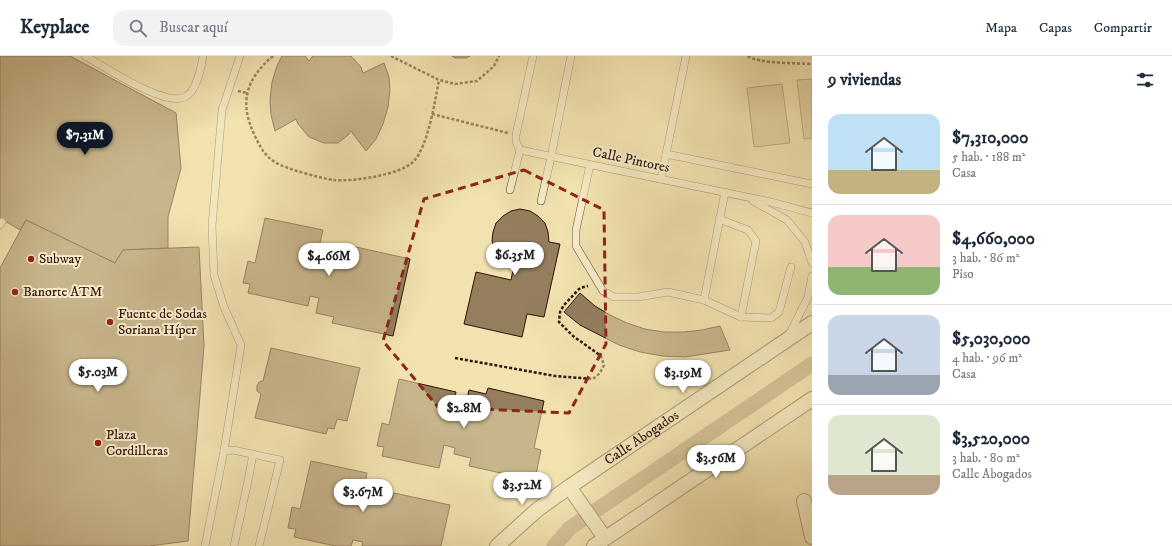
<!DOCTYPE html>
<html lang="es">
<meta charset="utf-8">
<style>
body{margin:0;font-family:"IM FELL DW Pica",serif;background:#f2f2f3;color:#1f2937;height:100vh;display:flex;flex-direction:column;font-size:15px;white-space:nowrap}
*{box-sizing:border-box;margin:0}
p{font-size:13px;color:#747a83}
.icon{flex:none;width:22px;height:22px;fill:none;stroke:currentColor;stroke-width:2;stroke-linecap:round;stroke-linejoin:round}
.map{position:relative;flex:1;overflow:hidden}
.side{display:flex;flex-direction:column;background:#fff;width:360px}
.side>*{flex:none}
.price{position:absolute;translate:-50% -34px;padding:0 9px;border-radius:14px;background:#fff;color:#222;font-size:13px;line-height:26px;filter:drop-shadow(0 1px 2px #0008)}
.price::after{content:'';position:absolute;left:50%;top:24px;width:12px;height:9px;margin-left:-6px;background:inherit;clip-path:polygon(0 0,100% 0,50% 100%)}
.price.selected{background:#111827;color:#fff}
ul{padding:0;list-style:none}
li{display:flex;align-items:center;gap:12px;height:100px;padding:0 16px}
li+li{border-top:1px solid #e0e1e3}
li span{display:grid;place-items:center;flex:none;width:112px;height:80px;border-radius:12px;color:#555}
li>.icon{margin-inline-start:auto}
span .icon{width:48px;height:48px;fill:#fffc;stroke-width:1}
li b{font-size:17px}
h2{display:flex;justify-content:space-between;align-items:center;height:48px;padding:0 16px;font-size:17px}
header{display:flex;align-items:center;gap:24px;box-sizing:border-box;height:56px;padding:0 20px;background:#fff;border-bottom:1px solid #e0e1e3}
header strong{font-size:19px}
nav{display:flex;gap:22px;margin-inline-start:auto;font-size:14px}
.search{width:280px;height:36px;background:#f2f2f3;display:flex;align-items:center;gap:10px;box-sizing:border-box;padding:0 14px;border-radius:12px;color:#747a83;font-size:15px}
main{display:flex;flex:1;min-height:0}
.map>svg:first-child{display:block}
.green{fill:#d0bf93;stroke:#80684c}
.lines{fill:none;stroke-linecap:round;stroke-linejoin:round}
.canal{stroke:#af9b76;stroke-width:15}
.building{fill:#947e5e;stroke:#301206}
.service-casing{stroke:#604630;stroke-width:8}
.minor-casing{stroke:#604630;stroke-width:16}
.path{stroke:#301206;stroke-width:2.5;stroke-dasharray:3 2;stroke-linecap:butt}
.service{stroke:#f6eccc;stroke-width:7}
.minor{stroke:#f6eccc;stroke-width:14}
.marked{fill:none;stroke:#8f2418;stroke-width:3;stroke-dasharray:8 5;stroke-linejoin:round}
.poi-dot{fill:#8f2418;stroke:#f6eccc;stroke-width:1.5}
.labels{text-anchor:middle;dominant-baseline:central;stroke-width:4;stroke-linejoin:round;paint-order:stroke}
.street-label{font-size:14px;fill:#301206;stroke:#f6eccc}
.poi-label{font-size:14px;fill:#301206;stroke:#f6eccc;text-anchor:start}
</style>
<header>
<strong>Keyplace</strong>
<div class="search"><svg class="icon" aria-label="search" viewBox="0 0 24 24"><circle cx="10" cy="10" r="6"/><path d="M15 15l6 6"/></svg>Buscar aquí</div>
<nav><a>Mapa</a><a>Capas</a><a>Compartir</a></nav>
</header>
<main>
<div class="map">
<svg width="812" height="490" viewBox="0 0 812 490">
<rect width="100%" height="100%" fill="#f1e2b0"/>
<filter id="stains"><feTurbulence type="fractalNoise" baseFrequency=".005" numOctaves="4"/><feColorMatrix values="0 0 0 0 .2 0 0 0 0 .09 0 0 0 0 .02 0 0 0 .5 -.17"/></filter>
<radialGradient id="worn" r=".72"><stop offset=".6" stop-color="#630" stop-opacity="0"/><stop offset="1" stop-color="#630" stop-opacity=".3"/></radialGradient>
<g class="green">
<path d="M 812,23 L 812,82 L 804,83 L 797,24 Z"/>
<path d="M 782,28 L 790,87 L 754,91 L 747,32 Z"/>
</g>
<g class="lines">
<path class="canal" d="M 554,490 L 570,472 L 812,308"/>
</g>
<g class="building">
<path d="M 0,0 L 70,0 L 176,57 L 181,112 L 168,161 L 168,192 L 123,194 L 115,207 L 26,164 L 20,174 L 0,162 Z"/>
<path d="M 282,0 L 305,0 L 309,5 L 313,0 L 351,0 L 361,11 L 363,17 L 384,7 L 389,21 L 390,35 L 388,51 L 383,68 L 376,83 L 366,95 L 351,75 L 348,79 L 338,87 L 324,87 L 309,81 L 298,68 L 296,63 L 275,75 L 271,59 L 270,44 L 272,26 L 277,10 Z"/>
<path d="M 452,0 L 470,0 L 466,2 L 455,2 Z"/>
<path d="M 520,153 L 530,155 L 538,160 L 545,167 L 548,176 L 549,186 L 560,188 L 544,261 L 527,258 L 522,281 L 464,268 L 476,216 L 511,224 L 514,209 L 506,206 L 500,201 L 495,194 L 492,185 L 493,176 L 496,167 L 503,160 L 511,155 Z"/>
<path d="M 265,162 L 323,174 L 317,199 L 328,201 L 331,191 L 346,195 L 347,189 L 410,203 L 393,280 L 332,267 L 334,261 L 316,257 L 319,242 L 310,240 L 308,250 L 248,237 L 250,228 L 243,227 L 248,205 L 255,207 Z"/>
<path d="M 26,164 L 115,207 L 123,194 L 199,191 L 204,290 L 188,485 L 149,490 L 0,490 L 0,212 Z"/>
<path d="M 580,237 L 595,250 L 610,259 L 627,267 L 645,273 L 664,276 L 684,276 L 702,274 L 720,270 L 730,294 L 685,301 L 662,300 L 640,296 L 619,289 L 580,269 L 564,256 Z"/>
<path d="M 271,292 L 360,312 L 347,365 L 337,363 L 334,373 L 328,372 L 326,378 L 255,362 L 261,338 L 257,335 L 257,330 L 259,326 L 263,325 Z"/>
<path d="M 399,323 L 456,336 L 453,350 L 465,352 L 469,334 L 486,338 L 488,332 L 544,345 L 534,392 L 541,394 L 536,418 L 530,416 L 528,423 L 469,410 L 471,402 L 454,398 L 455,392 L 444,389 L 439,412 L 382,400 L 384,391 L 377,390 L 382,367 L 389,369 Z"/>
<path d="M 311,405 L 367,417 L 362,442 L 374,445 L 375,439 L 392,443 L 394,437 L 450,449 L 441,490 L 362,490 L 363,486 L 353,484 L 351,490 L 335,490 L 294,481 L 296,473 L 288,472 L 292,451 L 300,453 Z"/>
</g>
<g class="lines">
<g class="service-casing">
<g id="service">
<path d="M 85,0 C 105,11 164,51 185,41 C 197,35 201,12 203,0"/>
<path d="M 533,0 L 516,79 L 516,86 L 520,94 L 771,146 L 812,157"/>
<path d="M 666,98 L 812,128"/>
<path d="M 590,109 L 576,174 L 576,190 L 603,235 L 614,241 L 638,241 L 668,236 L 704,244 L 741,261 L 771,262 L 779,256 L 791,211"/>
<path d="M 661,123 L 686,0"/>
<path d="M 510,134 L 520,94"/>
<path d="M 541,145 L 551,101 L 571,0"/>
<path d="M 753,145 L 787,164 L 805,186 L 812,207"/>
<path d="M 719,163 L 748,174 L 756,185 L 741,261"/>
<path d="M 0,169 L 2,166"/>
<path d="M 704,244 L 725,136"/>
<path d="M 789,279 L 808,241 L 812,220"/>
<path d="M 224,395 L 241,289 L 224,251 L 214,219 L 212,170 L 222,54 L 240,0"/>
<path d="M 205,490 L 224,395 L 233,394 L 280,404 L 259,490"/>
<path d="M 234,490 L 249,420 L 253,398"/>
</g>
</g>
<g class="minor-casing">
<g id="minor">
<path d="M 569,431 L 605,482"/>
<path d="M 804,445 L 812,481"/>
<path id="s1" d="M 497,490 L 537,454 L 569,431 L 812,267"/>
<path d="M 594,490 L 812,343"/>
</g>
</g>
<g class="path">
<path d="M 273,0 C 245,24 239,47 255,80 C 260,91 265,100 275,106 C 285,113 321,122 333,124 C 352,126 401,119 414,105 C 428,90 435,45 439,24"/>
<path d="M 391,0 L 439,24 L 455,28 L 477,25 L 494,10 L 499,0"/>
<path d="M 748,0 C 757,8 799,7 812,8"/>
<path d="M 238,35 L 247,37"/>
<path d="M 432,58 L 508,77"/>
<path d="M 455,302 L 555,320 L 593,323 L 600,317 L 604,309 L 601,300 L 573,280 L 559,266 L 560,256 L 564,249 L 580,232 L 588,230"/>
</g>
<use href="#service" class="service"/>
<use href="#minor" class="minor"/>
</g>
<path d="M0 0H812V490H0ZM 524,114 L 604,154 L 606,288 L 569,357 L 438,351 L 383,285 L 424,143 Z" fill="#f1e2b0" fill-opacity=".55" fill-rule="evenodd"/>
<path class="marked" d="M 524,114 L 604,154 L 606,288 L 569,357 L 438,351 L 383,285 L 424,143 Z"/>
<g class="poi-dot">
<circle cx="31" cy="203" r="4"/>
<circle cx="15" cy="236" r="4"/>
<circle cx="110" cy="266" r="4"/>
<circle cx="98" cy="387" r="4"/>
</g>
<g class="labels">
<g class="street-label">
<text transform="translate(631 104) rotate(12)">Calle Pintores</text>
<text stroke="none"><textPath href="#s1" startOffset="181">Calle Abogados</textPath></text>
</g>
<g class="poi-label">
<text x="39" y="203">Subway</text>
<text x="23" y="236">Banorte ATM</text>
<text x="118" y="258">Fuente de Sodas<tspan x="118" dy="16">Soriana Híper</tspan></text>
<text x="106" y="379">Plaza<tspan x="106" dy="16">Cordilleras</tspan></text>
</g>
</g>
<rect width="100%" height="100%" filter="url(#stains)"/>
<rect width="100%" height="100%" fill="url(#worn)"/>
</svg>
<b class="price selected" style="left:85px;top:100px">$7.31M</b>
<b class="price" style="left:515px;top:220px">$6.35M</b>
<b class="price" style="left:329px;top:221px">$4.66M</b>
<b class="price" style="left:98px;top:337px">$5.03M</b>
<b class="price" style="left:683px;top:338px">$3.19M</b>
<b class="price" style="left:464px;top:373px">$2.8M</b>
<b class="price" style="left:716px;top:423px">$3.56M</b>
<b class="price" style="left:522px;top:450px">$3.52M</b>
<b class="price" style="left:363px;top:457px">$3.67M</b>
</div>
<section class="side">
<h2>9 viviendas<svg class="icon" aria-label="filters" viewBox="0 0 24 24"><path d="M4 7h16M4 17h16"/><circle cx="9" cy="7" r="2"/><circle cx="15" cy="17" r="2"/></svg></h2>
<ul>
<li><span style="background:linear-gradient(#bfe0f5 70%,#c2b280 0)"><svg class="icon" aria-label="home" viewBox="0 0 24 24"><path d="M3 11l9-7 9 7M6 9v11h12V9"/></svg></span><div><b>$7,310,000</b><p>5 hab. · 188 m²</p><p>Casa</p></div></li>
<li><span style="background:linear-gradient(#f6c9c9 65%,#8fb573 0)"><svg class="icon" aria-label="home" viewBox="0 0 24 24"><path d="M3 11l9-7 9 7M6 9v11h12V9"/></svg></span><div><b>$4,660,000</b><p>3 hab. · 86 m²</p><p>Piso</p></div></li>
<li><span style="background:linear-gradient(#c9d6e8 75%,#9aa5b1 0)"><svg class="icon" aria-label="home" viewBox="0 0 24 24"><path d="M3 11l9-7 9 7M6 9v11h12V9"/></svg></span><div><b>$5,030,000</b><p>4 hab. · 96 m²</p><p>Casa</p></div></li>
<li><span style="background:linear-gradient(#dfe7d0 75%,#b9a48a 0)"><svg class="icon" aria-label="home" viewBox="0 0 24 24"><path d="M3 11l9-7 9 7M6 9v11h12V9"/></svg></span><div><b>$3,520,000</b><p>3 hab. · 80 m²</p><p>Calle Abogados</p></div></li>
</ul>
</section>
</main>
